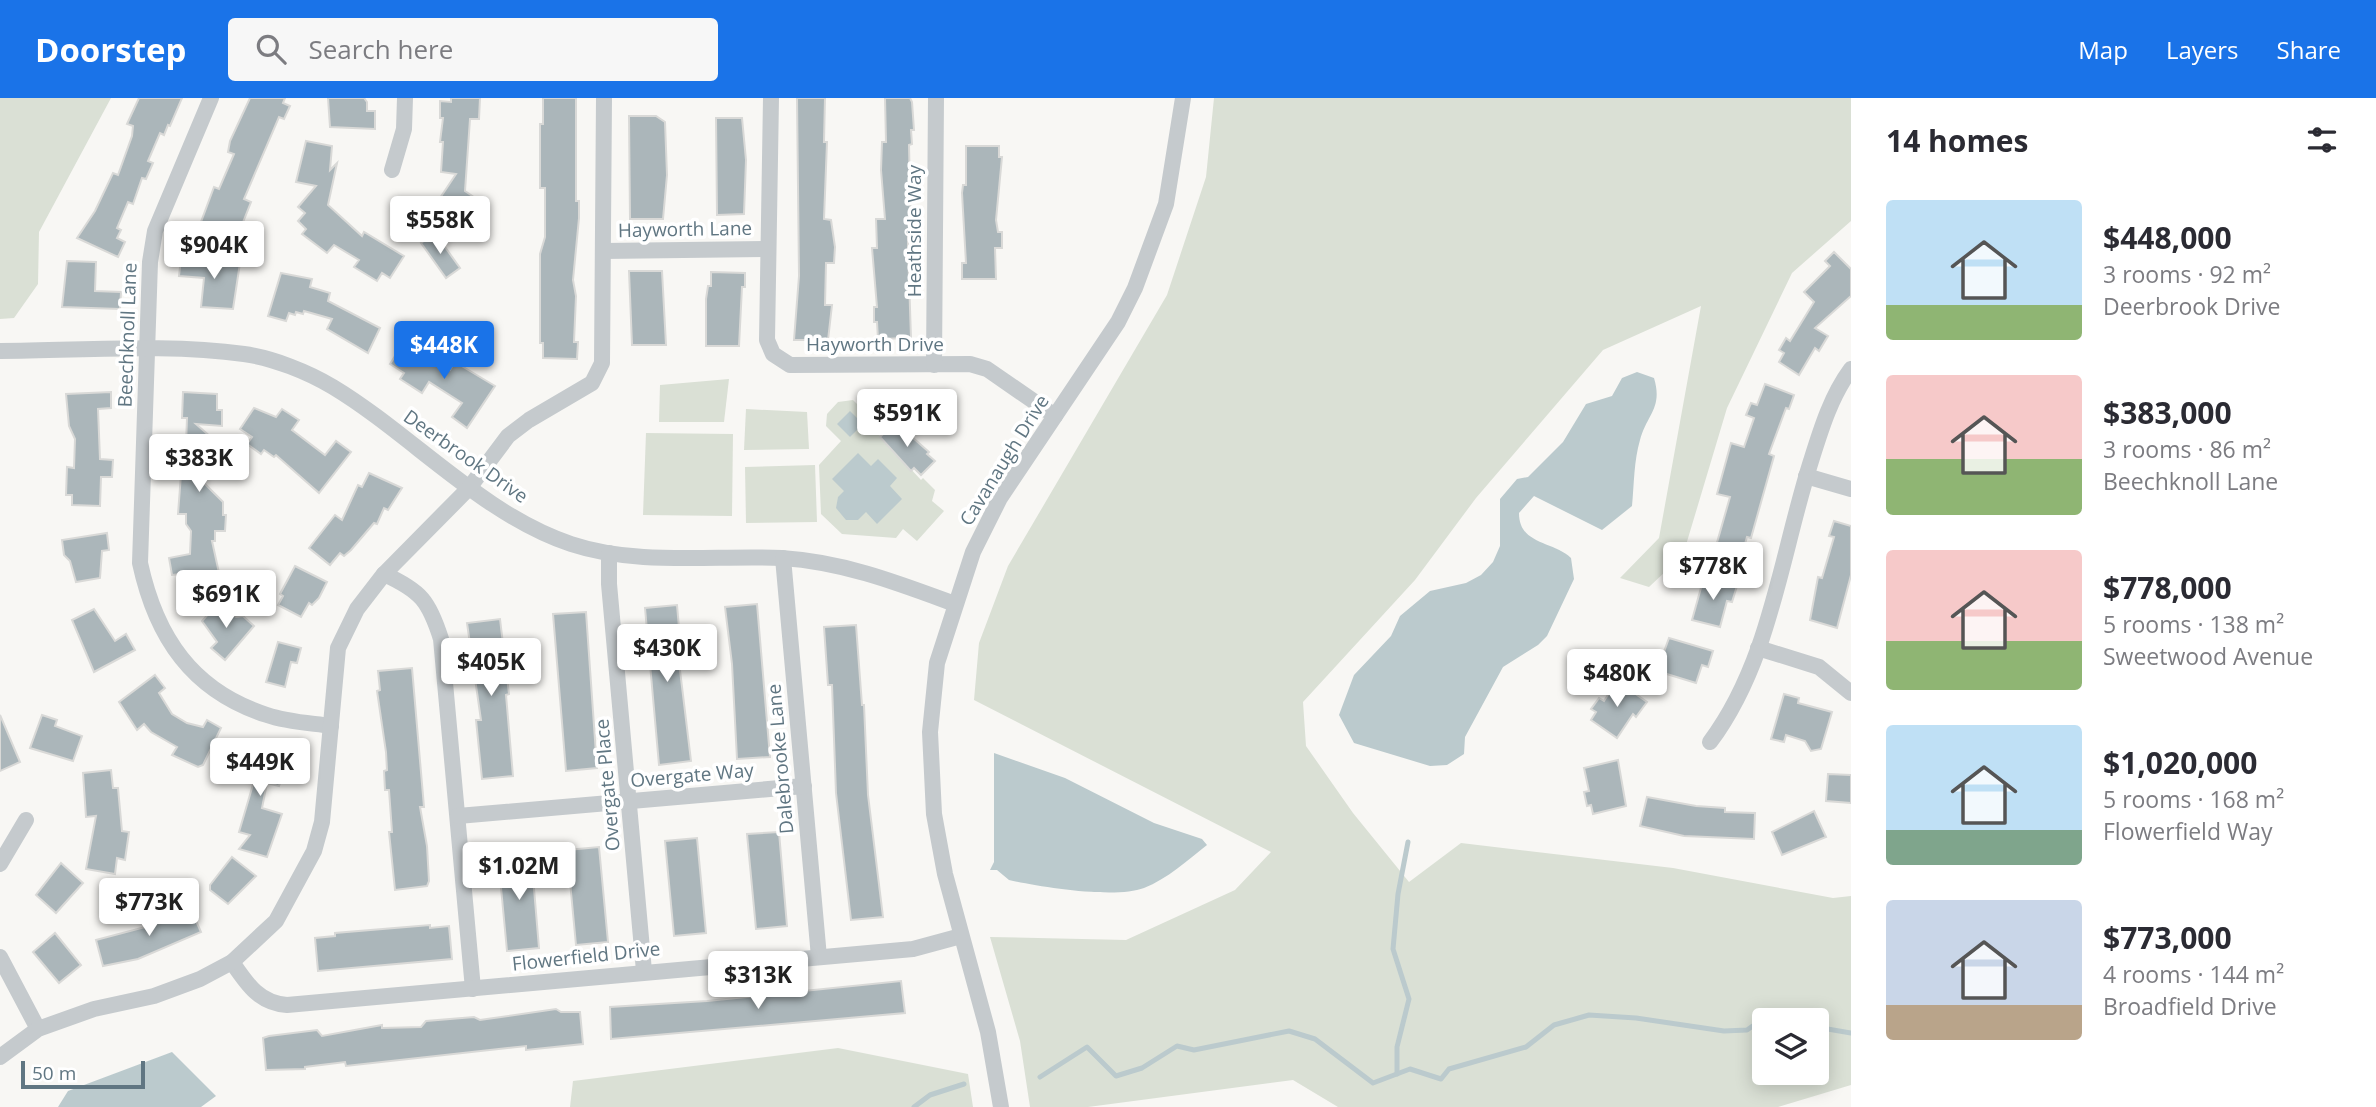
<!DOCTYPE html>
<meta charset="utf-8">
<style>
body{margin:0;font-family:"Open Sans",sans-serif;background:#f7f7f7;color:#2b2b33;height:100vh;display:flex;flex-direction:column;font-size:26px;white-space:nowrap}
*{box-sizing:border-box;margin:0}
p{font-size:23px;color:#7c7c81}
.icon{flex:none;width:38px;height:38px;fill:none;stroke:currentColor;stroke-width:2;stroke-linecap:round;stroke-linejoin:round}
.map{position:relative;flex:1;overflow:hidden}
.panel{display:flex;flex-direction:column;background:#fff;width:525px}
.panel>*{flex:none}
.buttons{position:absolute;left:1752px;top:910px;display:grid;gap:14px}
.buttons a{display:grid;place-items:center;width:77px;height:77px;border-radius:7px;background:#fff;box-shadow:0 4px 18px #0003;font-size:35px}
.scale{position:absolute;left:21px;bottom:18px;width:124px;box-sizing:border-box;padding-left:7px;border:4px solid #607682;border-top:0;font-size:19px;line-height:24px;white-space:nowrap;color:#607682;-webkit-text-stroke:5px #fff;paint-order:stroke}
.price{position:absolute;translate:-50% -60px;padding:0 16px;border-radius:7px;background:#fff;color:#222;font-size:23px;line-height:46px;filter:drop-shadow(0 2px 4px #0008)}
.price::after{content:'';position:absolute;left:50%;top:42px;width:21px;height:16px;margin-left:-10px;background:inherit;clip-path:polygon(0 0,100% 0,50% 100%)}
.price.on{background:#1a73e8;color:#fff}
ul{padding:0;list-style:none}
li{display:flex;align-items:center;gap:21px;height:175px;padding:0 35px}
li span{display:grid;place-items:center;flex:none;width:196px;height:140px;border-radius:7px;color:#555}
li>.icon{margin-inline-start:auto}
span .icon{width:84px;height:84px;fill:#fffc;stroke-width:1}
li b{font-size:30px}
h2{display:flex;justify-content:space-between;align-items:center;height:84px;padding:0 35px;font-size:30px}
header{display:flex;align-items:center;gap:42px;box-sizing:border-box;height:98px;padding:0 35px;background:#1a73e8;color:#fff}
header strong{font-size:33px}
nav{display:flex;gap:38px;margin-inline-start:auto;font-size:24px}
.search{width:490px;height:63px;background:#f7f7f7;display:flex;align-items:center;gap:18px;box-sizing:border-box;padding:0 24px;border-radius:7px;color:#7c7c81;font-size:26px}
main{display:flex;flex:1;min-height:0}
.map>svg:first-child{display:block}
.green{fill:#dae0d5;fill-rule:evenodd}
.water{fill:#bbcacd}
.lines{fill:none;stroke-linecap:round;stroke-linejoin:round}
.stream{stroke:#bbcacd;stroke-width:5}
.building{fill:#abb6ba;stroke:#d9d9d7;stroke-width:2}
.minor{stroke:#c5cacd;stroke-width:16}
.labels{text-anchor:middle;dominant-baseline:central;stroke-width:7;stroke-linejoin:round;paint-order:stroke}
.street-label{font-size:19px;fill:#607682;stroke:#fff}
</style>
<header>
<strong>Doorstep</strong>
<div class="search"><svg class="icon" aria-label="search" viewBox="0 0 24 24"><circle cx="10" cy="10" r="6"/><path d="M15 15l6 6"/></svg>Search here</div>
<nav><a>Map</a><a>Layers</a><a>Share</a></nav>
</header>
<main>
<div class="map">
<svg width="1851" height="1009" viewBox="0 0 1851 1009">
<rect width="100%" height="100%" fill="#f8f7f4"/>
<g class="green">
<path d="M 0,0 L 111,0 L 39,134 L 38,186 L 14,220 L 0,221 Z"/>
<path d="M 1214,0 L 1851,0 L 1851,123 L 1792,175 L 1727,310 L 1683,457 L 1649,489 L 1620,480 L 1659,440 L 1701,208 L 1603,252 L 1476,400 L 1415,482 L 1303,604 L 1306,648 L 1353,715 L 1409,784 L 1461,745 L 1673,770 L 1833,800 L 1851,798 L 1851,987 L 1778,1009 L 1338,1009 L 1293,982 L 1088,1009 L 1030,1009 L 1020,943 L 990,839 L 1126,842 L 1235,792 L 1271,754 L 974,602 L 979,545 L 1008,468 L 1167,197 L 1206,79 ZM 1764,922 L 1816,922 L 1816,975 L 1764,975 Z"/>
<path d="M 729,281 L 724,324 L 659,324 L 660,287 Z"/>
<path d="M 853,302 L 873,322 L 869,326 L 921,382 L 923,380 L 935,392 L 932,403 L 944,413 L 917,443 L 903,431 L 896,440 L 842,436 L 821,416 L 819,367 L 841,343 L 826,328 L 827,316 L 838,304 Z"/>
<path d="M 746,311 L 807,314 L 809,351 L 744,352 Z"/>
<path d="M 646,335 L 733,336 L 732,418 L 643,417 Z"/>
<path d="M 815,367 L 817,424 L 746,425 L 745,369 Z"/>
<path d="M 838,950 L 968,976 L 973,1009 L 570,1009 L 573,983 Z"/>
</g>
<g class="water">
<path d="M 1637,274 L 1654,280 C 1663,310 1647,316 1640,342 C 1634,362 1634,386 1632,408 L 1602,432 L 1534,398 L 1519,415 C 1519,447 1553,443 1571,460 L 1574,481 L 1547,538 L 1538,547 L 1503,569 L 1465,639 L 1464,656 L 1447,667 L 1430,668 L 1354,645 L 1339,617 L 1354,577 L 1391,538 L 1400,518 L 1430,493 L 1466,485 L 1481,477 L 1493,464 L 1500,448 L 1500,401 L 1517,381 L 1528,379 L 1563,344 L 1586,306 L 1612,298 L 1622,280 Z"/>
<path d="M 850,313 L 863,326 L 850,339 L 837,326 Z"/>
<path d="M 858,355 L 871,368 L 878,361 L 897,380 L 890,388 L 902,401 L 877,426 L 866,414 L 858,422 L 846,422 L 836,410 L 838,399 L 844,393 L 832,381 Z"/>
<path d="M 994,655 L 1065,680 L 1154,725 L 1202,741 L 1207,747 C 1188,762 1167,781 1144,790 C 1115,801 1040,789 1009,782 L 997,772 L 990,772 L 994,764 Z"/>
<path d="M 172,954 L 216,998 L 201,1009 L 58,1009 L 68,993 Z"/>
</g>
<g class="lines">
<g class="stream">
<path d="M 1816,929 L 1851,935"/>
<path d="M 1397,976 L 1397,949 L 1409,901 L 1393,851 L 1398,796 L 1408,744"/>
<path d="M 1040,979 L 1087,949 L 1116,978 L 1142,970 L 1177,948 L 1194,952 L 1289,933 L 1315,941 L 1373,985 L 1410,971 L 1441,981 L 1449,971 L 1526,949 L 1554,927 L 1589,917 L 1636,920 L 1724,933 L 1747,932 L 1770,916 L 1792,922"/>
<path d="M 914,1009 L 930,997 L 964,986"/>
</g>
</g>
<g class="building">
<path d="M 139,0 L 182,0 L 170,28 L 168,27 L 164,37 L 160,35 L 148,63 L 153,65 L 146,81 L 142,80 L 133,106 L 128,104 L 117,130 L 121,132 L 117,140 L 125,144 L 118,159 L 77,140 L 95,113 L 113,75 L 118,77 L 132,38 L 133,28 L 127,26 Z"/>
<path d="M 250,0 L 285,0 L 283,5 L 290,8 L 284,21 L 279,19 L 244,101 L 251,104 L 240,132 L 242,138 L 239,148 L 198,132 L 214,89 L 219,91 L 234,56 L 228,54 L 230,43 Z"/>
<path d="M 328,0 L 364,0 L 367,4 L 367,13 L 375,13 L 375,31 L 330,29 Z"/>
<path d="M 451,0 L 480,0 L 479,21 L 470,21 L 465,93 L 481,104 L 477,110 L 483,114 L 468,136 L 432,112 L 456,76 L 441,74 L 443,44 L 440,44 L 443,20 L 440,20 L 440,3 L 451,4 Z"/>
<path d="M 543,0 L 576,0 L 576,103 L 579,103 L 579,120 L 573,182 L 576,198 L 574,244 L 578,244 L 577,261 L 543,260 L 543,245 L 540,245 L 540,156 L 545,139 L 545,90 L 540,90 L 540,26 L 543,26 Z"/>
<path d="M 797,0 L 825,0 L 824,44 L 827,44 L 824,121 L 831,122 L 835,149 L 834,165 L 826,165 L 825,207 L 832,207 L 828,242 L 794,242 L 799,178 Z"/>
<path d="M 885,0 L 910,0 L 912,4 L 914,32 L 911,32 L 912,46 L 909,47 L 911,135 L 908,135 L 908,151 L 911,240 L 878,241 L 877,224 L 874,224 L 874,209 L 877,209 L 872,150 L 877,150 L 876,121 L 885,121 L 881,72 L 882,44 L 886,44 Z"/>
<path d="M 629,18 L 656,18 L 665,24 L 667,77 L 663,121 L 630,121 Z"/>
<path d="M 716,20 L 742,20 L 746,62 L 744,116 L 717,117 Z"/>
<path d="M 306,43 L 332,48 L 330,72 L 337,65 L 328,107 L 362,138 L 364,134 L 404,158 L 390,180 L 382,175 L 377,183 L 354,169 L 359,162 L 334,147 L 327,155 L 302,136 L 306,131 L 298,123 L 305,115 L 298,109 L 316,88 L 296,84 Z"/>
<path d="M 966,48 L 999,48 L 999,59 L 1002,59 L 996,122 L 998,134 L 1002,134 L 1002,150 L 995,150 L 996,181 L 962,181 L 962,165 L 966,165 L 962,95 L 963,87 L 966,87 Z"/>
<path d="M 435,135 L 460,170 L 446,180 L 421,145 Z"/>
<path d="M 1834,154 L 1851,171 L 1851,198 L 1815,230 L 1828,238 L 1819,253 L 1815,250 L 1799,277 L 1779,264 L 1784,255 L 1779,252 L 1786,240 L 1790,243 L 1814,204 L 1804,194 L 1830,168 L 1825,163 Z"/>
<path d="M 181,160 L 240,165 L 233,211 L 201,209 L 204,180 L 179,178 Z"/>
<path d="M 67,163 L 96,164 L 95,193 L 121,194 L 120,211 L 62,209 Z"/>
<path d="M 629,173 L 662,173 L 666,247 L 632,247 Z"/>
<path d="M 711,174 L 745,175 L 745,189 L 742,189 L 739,248 L 706,248 L 706,201 L 708,188 L 711,188 Z"/>
<path d="M 281,175 L 312,181 L 310,189 L 330,195 L 328,203 L 380,230 L 368,255 L 327,231 L 332,221 L 304,213 L 303,216 L 296,214 L 295,217 L 289,215 L 286,223 L 268,218 Z"/>
<path d="M 404,244 L 450,272 L 455,264 L 495,288 L 467,330 L 452,319 L 462,305 L 429,284 L 422,295 L 400,281 L 404,275 L 390,266 Z"/>
<path d="M 1765,286 L 1794,297 L 1789,311 L 1786,310 L 1769,356 L 1774,358 L 1751,440 L 1747,439 L 1740,463 L 1714,455 L 1730,399 L 1717,396 L 1731,345 L 1744,349 L 1754,320 L 1746,317 L 1751,305 L 1757,307 Z"/>
<path d="M 111,294 L 111,310 L 98,311 L 100,361 L 113,362 L 112,379 L 101,379 L 100,408 L 72,407 L 72,397 L 66,397 L 67,369 L 74,370 L 75,341 L 69,328 L 66,296 Z"/>
<path d="M 183,294 L 217,296 L 217,312 L 222,312 L 222,328 L 196,326 L 221,348 L 220,379 L 197,378 L 223,404 L 223,417 L 226,417 L 225,433 L 215,433 L 215,443 L 212,443 L 221,484 L 200,488 L 210,497 L 189,500 L 180,476 L 172,477 L 169,460 L 190,456 L 191,433 L 186,426 L 186,416 L 178,416 L 182,363 L 174,363 L 174,346 L 186,346 L 187,320 L 182,320 Z"/>
<path d="M 254,310 L 276,319 L 282,311 L 299,322 L 292,332 L 325,357 L 336,343 L 351,354 L 319,395 L 276,357 L 274,359 L 264,352 L 261,356 L 247,346 L 252,339 L 240,331 Z"/>
<path d="M 895,324 L 929,354 L 927,356 L 935,363 L 921,377 L 914,370 L 911,373 L 880,339 Z"/>
<path d="M 369,375 L 402,390 L 388,412 L 384,410 L 377,426 L 374,425 L 351,452 L 344,458 L 340,455 L 330,467 L 309,450 L 335,417 L 342,422 L 358,387 L 362,389 Z"/>
<path d="M 1834,423 L 1851,428 L 1851,477 L 1837,530 L 1810,522 L 1818,479 L 1822,480 L 1834,439 L 1829,438 Z"/>
<path d="M 107,435 L 109,452 L 102,453 L 100,480 L 76,484 L 70,463 L 64,457 L 62,442 Z"/>
<path d="M 295,468 L 327,484 L 319,500 L 312,507 L 309,505 L 301,519 L 278,507 L 283,498 L 280,496 Z"/>
<path d="M 1704,479 L 1737,488 L 1732,504 L 1727,503 L 1720,529 L 1692,522 Z"/>
<path d="M 219,504 L 236,519 L 243,518 L 254,528 L 225,562 L 211,550 L 217,544 L 202,523 Z"/>
<path d="M 757,506 L 770,659 L 737,661 L 732,566 L 725,509 Z"/>
<path d="M 677,507 L 682,564 L 679,564 L 691,663 L 659,667 L 645,510 Z"/>
<path d="M 94,511 L 115,543 L 126,536 L 135,552 L 94,574 L 72,522 Z"/>
<path d="M 586,514 L 597,670 L 566,673 L 553,516 Z"/>
<path d="M 500,521 L 509,596 L 506,597 L 513,678 L 482,681 L 476,622 L 481,622 L 467,525 Z"/>
<path d="M 856,527 L 862,607 L 864,607 L 868,697 L 883,819 L 851,822 L 836,695 L 832,587 L 828,587 L 824,529 Z"/>
<path d="M 1669,540 L 1713,553 L 1708,569 L 1702,567 L 1696,585 L 1657,573 Z"/>
<path d="M 278,544 L 301,550 L 297,565 L 291,564 L 285,589 L 266,584 Z"/>
<path d="M 412,570 L 424,709 L 420,709 L 427,748 L 429,783 L 427,788 L 395,792 L 389,734 L 392,734 L 389,692 L 385,692 L 384,673 L 387,672 L 386,654 L 377,593 L 380,592 L 378,573 Z"/>
<path d="M 155,577 L 165,590 L 159,595 L 172,616 L 187,625 L 203,629 L 207,622 L 221,630 L 203,667 L 198,669 L 172,657 L 177,649 L 151,634 L 144,626 L 137,632 L 119,604 Z"/>
<path d="M 1617,583 L 1647,604 L 1636,619 L 1633,616 L 1617,640 L 1591,622 L 1596,614 L 1591,611 L 1599,600 L 1604,603 Z"/>
<path d="M 1784,596 L 1799,600 L 1798,605 L 1832,614 L 1821,651 L 1811,653 L 1805,643 L 1786,637 L 1784,644 L 1771,641 Z"/>
<path d="M 0,617 L 20,664 L 0,673 Z"/>
<path d="M 42,617 L 57,622 L 55,628 L 82,638 L 73,663 L 30,650 Z"/>
<path d="M 248,643 L 273,654 L 271,658 L 287,663 L 279,688 L 267,685 L 262,710 L 282,716 L 267,759 L 239,751 L 250,737 L 239,734 L 254,683 L 237,678 Z"/>
<path d="M 1618,662 L 1626,708 L 1593,716 L 1591,707 L 1587,708 L 1584,694 L 1589,693 L 1584,670 Z"/>
<path d="M 111,672 L 113,690 L 118,690 L 122,733 L 129,734 L 125,762 L 117,760 L 115,776 L 86,771 L 96,718 L 86,719 L 83,675 Z"/>
<path d="M 1828,676 L 1851,677 L 1851,705 L 1826,703 Z"/>
<path d="M 1647,699 L 1696,708 L 1725,710 L 1725,714 L 1755,715 L 1754,741 L 1684,738 L 1640,728 Z"/>
<path d="M 1814,713 L 1826,739 L 1782,757 L 1772,734 Z"/>
<path d="M 779,734 L 787,828 L 756,831 L 747,736 Z"/>
<path d="M 697,740 L 706,835 L 674,838 L 665,743 Z"/>
<path d="M 599,749 L 608,844 L 576,847 L 567,752 Z"/>
<path d="M 531,755 L 539,850 L 507,853 L 498,758 Z"/>
<path d="M 232,759 L 256,778 L 228,806 L 210,792 L 210,787 Z"/>
<path d="M 61,765 L 83,785 L 56,815 L 36,797 Z"/>
<path d="M 189,807 L 201,834 L 138,861 L 103,868 L 96,842 L 153,827 L 151,824 Z"/>
<path d="M 430,827 L 430,830 L 449,828 L 452,861 L 318,873 L 315,840 L 335,838 L 335,835 Z"/>
<path d="M 55,835 L 81,867 L 59,885 L 33,854 Z"/>
<path d="M 901,883 L 905,915 L 611,941 L 610,909 L 707,903 Z"/>
<path d="M 556,911 L 561,914 L 580,914 L 583,946 L 526,952 L 526,948 L 346,968 L 345,964 L 305,969 L 305,971 L 266,972 L 263,940 L 269,938 L 317,932 L 322,938 L 382,927 L 382,930 L 421,929 L 426,923 L 474,919 L 480,922 Z"/>
</g>
<g class="lines">
<g class="minor">
<path d="M 211,0 L 155,133 L 150,164 L 140,465 C 156,539 192,593 267,617 C 287,624 310,625 331,628"/>
<path d="M 771,0 L 767,242 L 773,256 L 790,267 L 970,266 L 987,271 L 1055,318"/>
<path d="M 392,72 L 404,31 L 405,0"/>
<path d="M 603,153 L 768,151"/>
<path d="M 0,253 C 79,253 165,245 244,256 C 273,260 308,274 333,289 C 411,336 483,417 571,446 C 637,468 713,457 782,460 C 844,464 898,485 955,506"/>
<path d="M 934,267 L 936,0"/>
<path d="M 1806,378 L 1851,391"/>
<path d="M 609,455 L 609,486 L 644,873"/>
<path d="M 783,460 L 819,859"/>
<path d="M 384,476 C 421,493 429,503 441,541 L 473,891"/>
<path d="M 1758,550 L 1819,569 L 1851,595"/>
<path d="M 1710,644 C 1770,564 1781,457 1811,363 C 1821,331 1831,298 1851,271"/>
<path d="M 458,718 L 804,688"/>
<path d="M 0,766 L 26,722"/>
<path d="M 0,859 L 38,931"/>
<path d="M 232,864 C 247,886 259,905 287,907 L 913,851 L 961,838"/>
<path d="M 0,959 L 38,931 L 94,911 L 154,898 L 200,881 L 232,864 L 276,823 L 314,753 L 322,724 L 338,550 L 357,511 L 384,476 L 469,390 L 508,338 L 529,322 L 592,285 L 602,265 L 604,0"/>
<path d="M 1001,1009 L 988,934 L 945,776 L 934,716 L 930,634 L 937,565 L 973,454 L 1000,400 L 1118,224 L 1135,190 L 1166,106 L 1183,0"/>
</g>
</g>
<g class="labels">
<g class="street-label">
<text transform="translate(685 131) rotate(-1)">Hayworth Lane</text>
<text transform="translate(914 133) rotate(-90)">Heathside Way</text>
<text transform="translate(127 237) rotate(-88)">Beechknoll Lane</text>
<text x="875" y="246">Hayworth Drive</text>
<text transform="translate(466 358) rotate(35)">Deerbrook Drive</text>
<text transform="translate(1004 362) rotate(-58)">Cavanaugh Drive</text>
<text transform="translate(780 661) rotate(-95)">Dalebrooke Lane</text>
<text transform="translate(692 677) rotate(-5)">Overgate Way</text>
<text transform="translate(607 687) rotate(-95)">Overgate Place</text>
<text transform="translate(586 858) rotate(-6)">Flowerfield Drive</text>
</g>
</g>
</svg>
<div class="buttons">
<a><svg class="icon" aria-label="layers" viewBox="0 0 24 24"><path d="M12 4l9 5-9 5-9-5zM3 14l9 5 9-5"/></svg></a>
</div>
<div class="scale">50 m</div>
<b class="price" style="left:440px;top:158px">$558K</b>
<b class="price" style="left:214px;top:183px">$904K</b>
<b class="price on" style="left:444px;top:283px">$448K</b>
<b class="price" style="left:907px;top:351px">$591K</b>
<b class="price" style="left:199px;top:396px">$383K</b>
<b class="price" style="left:1713px;top:504px">$778K</b>
<b class="price" style="left:226px;top:532px">$691K</b>
<b class="price" style="left:667px;top:586px">$430K</b>
<b class="price" style="left:491px;top:600px">$405K</b>
<b class="price" style="left:1617px;top:611px">$480K</b>
<b class="price" style="left:260px;top:700px">$449K</b>
<b class="price" style="left:519px;top:804px">$1.02M</b>
<b class="price" style="left:149px;top:840px">$773K</b>
<b class="price" style="left:758px;top:913px">$313K</b>
</div>
<section class="panel">
<h2>14 homes<svg class="icon" aria-label="filters" viewBox="0 0 24 24"><path d="M4 7h16M4 17h16"/><circle cx="9" cy="7" r="2"/><circle cx="15" cy="17" r="2"/></svg></h2>
<ul>
<li><span style="background:linear-gradient(#bfe0f5 75%,#8fb573 0)"><svg class="icon" aria-label="home" viewBox="0 0 24 24"><path d="M3 11l9-7 9 7M6 9v11h12V9"/></svg></span><div><b>$448,000</b><p>3 rooms · 92 m²</p><p>Deerbrook Drive</p></div></li>
<li><span style="background:linear-gradient(#f6c9c9 60%,#8fb573 0)"><svg class="icon" aria-label="home" viewBox="0 0 24 24"><path d="M3 11l9-7 9 7M6 9v11h12V9"/></svg></span><div><b>$383,000</b><p>3 rooms · 86 m²</p><p>Beechknoll Lane</p></div></li>
<li><span style="background:linear-gradient(#f6c9c9 65%,#8fb573 0)"><svg class="icon" aria-label="home" viewBox="0 0 24 24"><path d="M3 11l9-7 9 7M6 9v11h12V9"/></svg></span><div><b>$778,000</b><p>5 rooms · 138 m²</p><p>Sweetwood Avenue</p></div></li>
<li><span style="background:linear-gradient(#bfe0f5 75%,#7fa58c 0)"><svg class="icon" aria-label="home" viewBox="0 0 24 24"><path d="M3 11l9-7 9 7M6 9v11h12V9"/></svg></span><div><b>$1,020,000</b><p>5 rooms · 168 m²</p><p>Flowerfield Way</p></div></li>
<li><span style="background:linear-gradient(#c9d6e8 75%,#b9a48a 0)"><svg class="icon" aria-label="home" viewBox="0 0 24 24"><path d="M3 11l9-7 9 7M6 9v11h12V9"/></svg></span><div><b>$773,000</b><p>4 rooms · 144 m²</p><p>Broadfield Drive</p></div></li>
</ul>
</section>
</main>
